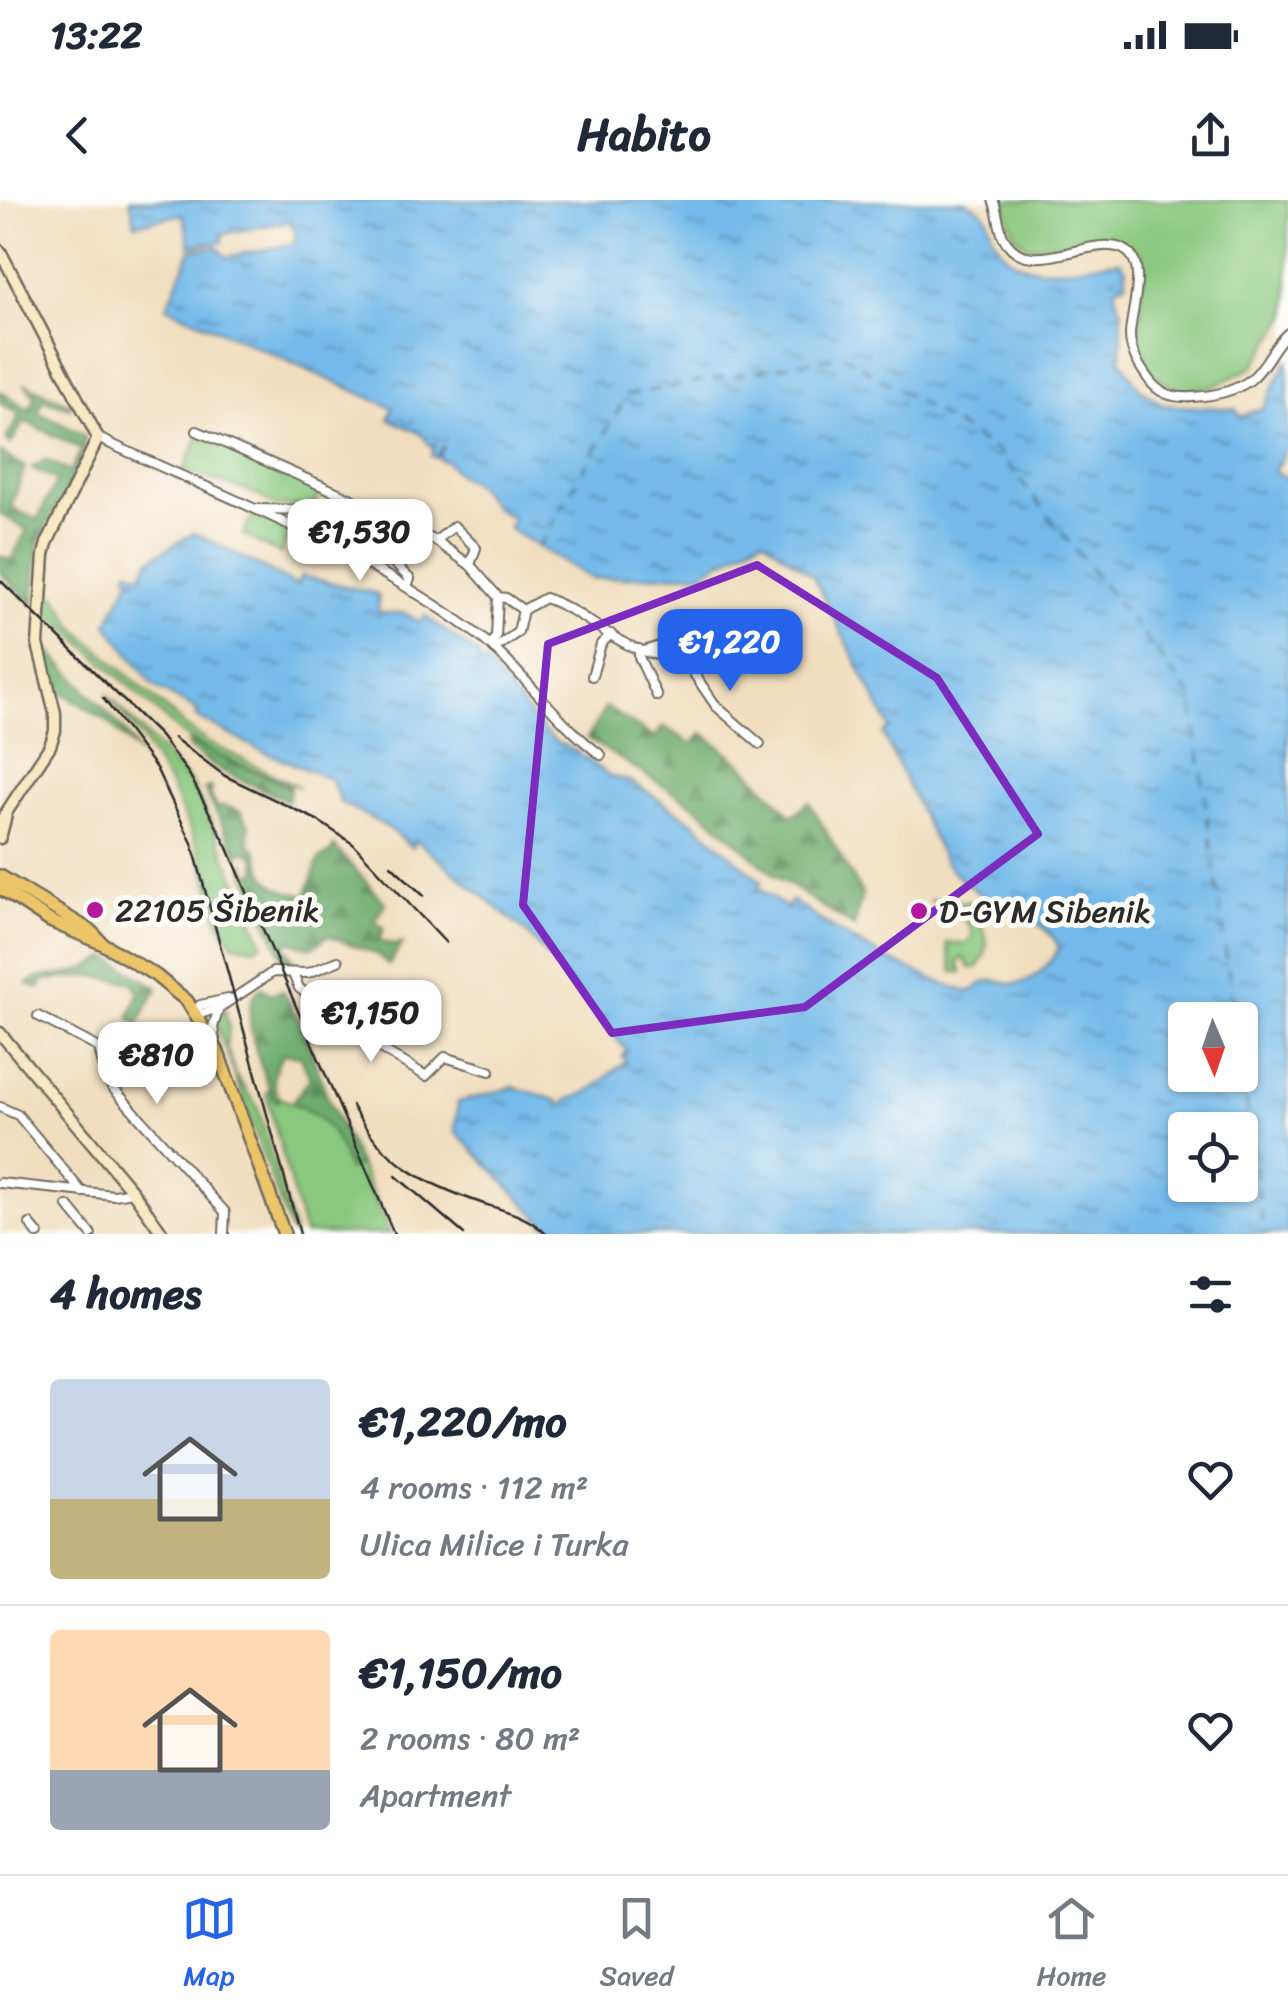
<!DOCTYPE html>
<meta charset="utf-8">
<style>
body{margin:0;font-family:Sriracha,sans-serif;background:#f6f6f7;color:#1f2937;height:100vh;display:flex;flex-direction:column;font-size:38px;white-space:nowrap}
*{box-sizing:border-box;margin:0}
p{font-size:32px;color:#747a83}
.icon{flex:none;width:55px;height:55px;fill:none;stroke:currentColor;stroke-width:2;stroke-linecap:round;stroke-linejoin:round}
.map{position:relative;height:1034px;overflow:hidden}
.panel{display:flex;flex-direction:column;background:#fff;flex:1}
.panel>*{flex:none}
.needle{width:65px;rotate:178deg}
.buttons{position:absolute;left:1168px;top:802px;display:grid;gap:20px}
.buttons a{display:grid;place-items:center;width:90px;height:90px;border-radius:10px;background:#fff;box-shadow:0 2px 8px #0004;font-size:50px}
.price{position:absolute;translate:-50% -85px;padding:0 22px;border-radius:20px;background:#fff;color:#222;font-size:32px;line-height:65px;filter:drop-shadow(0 2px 5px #0008)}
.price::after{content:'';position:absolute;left:50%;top:60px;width:30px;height:22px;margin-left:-15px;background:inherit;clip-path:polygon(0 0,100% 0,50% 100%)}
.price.active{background:#2563eb;color:#fff}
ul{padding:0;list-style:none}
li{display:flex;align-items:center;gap:30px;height:250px;padding:0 50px}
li+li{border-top:2px solid #e0e1e3}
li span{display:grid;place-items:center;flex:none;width:280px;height:200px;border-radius:10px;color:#555}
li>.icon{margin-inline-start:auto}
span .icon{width:120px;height:120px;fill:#fffc;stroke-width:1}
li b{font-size:42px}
h2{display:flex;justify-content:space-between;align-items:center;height:120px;padding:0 50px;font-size:42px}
.status{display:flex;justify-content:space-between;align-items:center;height:70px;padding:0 50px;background:#fff;direction:ltr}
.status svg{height:28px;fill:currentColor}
header{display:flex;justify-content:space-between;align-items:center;height:130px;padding:0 50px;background:#fff;font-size:45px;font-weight:800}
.tab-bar{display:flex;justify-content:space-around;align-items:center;height:140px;border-top:2px solid #e0e1e3;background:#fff;font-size:28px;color:#747a83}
.tab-bar a{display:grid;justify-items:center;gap:5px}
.tab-bar .active{color:#2563eb}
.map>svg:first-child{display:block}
.grass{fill:#89c87e;stroke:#5a7a54;stroke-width:2.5}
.forest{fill:url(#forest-firs);stroke:#4c6c4c;stroke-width:2.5}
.water{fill:url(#water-ripples);stroke:#4f728a;stroke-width:2.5;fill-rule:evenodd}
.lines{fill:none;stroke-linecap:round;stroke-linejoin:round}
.ferry{stroke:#445d6e;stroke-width:2.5;stroke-dasharray:12 10;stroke-linecap:butt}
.street-casing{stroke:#706a5f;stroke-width:12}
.secondary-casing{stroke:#706a5f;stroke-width:15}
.primary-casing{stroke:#706a5f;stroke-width:16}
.street{stroke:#fff;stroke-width:8}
.secondary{stroke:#f8e8c3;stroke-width:10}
.primary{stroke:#edc569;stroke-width:11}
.rail{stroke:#2b2b2b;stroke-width:2.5}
.marked{fill:none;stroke:#7b2cbf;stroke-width:8;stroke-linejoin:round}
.poi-dot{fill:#b5179e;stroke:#fdfcf7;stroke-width:4}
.labels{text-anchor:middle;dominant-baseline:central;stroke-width:10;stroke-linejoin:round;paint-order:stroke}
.poi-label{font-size:32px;fill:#2b2b2b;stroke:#fdfcf7;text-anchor:start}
</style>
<div class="status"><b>13:22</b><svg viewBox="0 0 49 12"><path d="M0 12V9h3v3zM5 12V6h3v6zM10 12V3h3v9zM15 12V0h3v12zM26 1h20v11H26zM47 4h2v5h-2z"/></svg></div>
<header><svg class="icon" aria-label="back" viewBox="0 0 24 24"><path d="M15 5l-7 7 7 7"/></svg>Habito<svg class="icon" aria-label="share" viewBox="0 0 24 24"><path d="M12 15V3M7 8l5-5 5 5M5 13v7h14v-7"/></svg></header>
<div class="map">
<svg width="1288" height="1034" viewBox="0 0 1288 1034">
<defs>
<pattern id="forest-firs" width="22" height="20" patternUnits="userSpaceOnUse" patternTransform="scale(2.5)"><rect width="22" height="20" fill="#6eac6d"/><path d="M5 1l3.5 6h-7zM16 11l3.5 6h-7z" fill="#5b8c5a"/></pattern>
<pattern id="water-ripples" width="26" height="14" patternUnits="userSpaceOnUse" patternTransform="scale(2.5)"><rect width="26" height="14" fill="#73baea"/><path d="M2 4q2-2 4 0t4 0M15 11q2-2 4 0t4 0" fill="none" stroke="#5f97be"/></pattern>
</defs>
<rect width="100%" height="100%" fill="#fdfcf7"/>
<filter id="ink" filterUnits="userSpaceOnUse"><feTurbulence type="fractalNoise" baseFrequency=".01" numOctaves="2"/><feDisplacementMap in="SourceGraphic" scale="20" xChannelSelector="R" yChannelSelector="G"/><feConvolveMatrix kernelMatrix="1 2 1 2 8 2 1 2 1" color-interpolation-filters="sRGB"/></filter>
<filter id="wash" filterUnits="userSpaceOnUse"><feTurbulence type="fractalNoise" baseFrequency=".0048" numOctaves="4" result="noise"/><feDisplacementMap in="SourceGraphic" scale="40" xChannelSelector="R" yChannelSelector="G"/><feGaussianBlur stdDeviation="2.25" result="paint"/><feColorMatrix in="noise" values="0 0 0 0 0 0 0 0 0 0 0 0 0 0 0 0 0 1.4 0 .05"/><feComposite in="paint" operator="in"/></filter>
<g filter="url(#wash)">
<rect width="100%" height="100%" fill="#f1debf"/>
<g class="grass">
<path d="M 1003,0 L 1288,0 L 1288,115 L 1253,167 L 1213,187 L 1178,191 L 1151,174 L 1137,137 L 1141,109 L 1141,55 L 1119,38 L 1028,48 L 1013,33 Z"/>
<path d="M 200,234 L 322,289 L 312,307 L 276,306 L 249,291 L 183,271 Z"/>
<path d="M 254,312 L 292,331 L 280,354 L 243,335 Z"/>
<path d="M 49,371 L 51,396 L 56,396 L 75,428 L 186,527 L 207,542 L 299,587 L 218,556 L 182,534 L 44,408 L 45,372 Z"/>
<path d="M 106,493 L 191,583 L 211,622 L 263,743 L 254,748 L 233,744 L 219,720 L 200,652 L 171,587 L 142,539 Z"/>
<path d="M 929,700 L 968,702 C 982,722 996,745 978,767 L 970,768 L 963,757 L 958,763 L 962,772 L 953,772 L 947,743 L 967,743 L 973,735 C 965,711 951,708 929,700 Z"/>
<path d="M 225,809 L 229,828 L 226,845 L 235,875 L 258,907 L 294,1034 L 291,1034 L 218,828 L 217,820 Z"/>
<path d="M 270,889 L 277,901 L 280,898 C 323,914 335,925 348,969 L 359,964 L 390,1034 L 304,1034 L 266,893 Z"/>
</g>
<g class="forest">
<path d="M 24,183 L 72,205 L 70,208 L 43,200 L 38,212 L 84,235 C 89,264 49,310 40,342 C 35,362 35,385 34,405 L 0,373 L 0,356 L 11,360 L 27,330 L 0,314 L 0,252 L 25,267 L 11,307 L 37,320 L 57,280 L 31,268 L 46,260 L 70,272 L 82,249 L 24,221 L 11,244 L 6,239 L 20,215 L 0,203 L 0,191 L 30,210 L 35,196 Z"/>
<path d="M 44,445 L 122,528 L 140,555 L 107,521 L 53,487 Z"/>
<path d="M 606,507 L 655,538 L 663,526 L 692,544 L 703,533 L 742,564 L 792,616 L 809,602 L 862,694 L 854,727 L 777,677 L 697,607 L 587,538 Z"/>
<path d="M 188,542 L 290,587 L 288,601 L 219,570 L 189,548 Z"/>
<path d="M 211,587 L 211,597 L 218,608 L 224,606 L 240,611 L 249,625 L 249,643 C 262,656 258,657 263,672 C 270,688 291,693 306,696 L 319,659 L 332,652 L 334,646 L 385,703 L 375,721 L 384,728 L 379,740 L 393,745 L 402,743 L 389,765 L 377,754 L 327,735 C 311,753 310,748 288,741 L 285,746 L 295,761 L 283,758 L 244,669 L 245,664 L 248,673 L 254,674 L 257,670 L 255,656 L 243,650 L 238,655 L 204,589 Z"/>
<path d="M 108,757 L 158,788 L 138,824 L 129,818 L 139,794 L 133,782 L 91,776 L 45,780 L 40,789 L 28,784 C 40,773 53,777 68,774 C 83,771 95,764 108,757 Z"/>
<path d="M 262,787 L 270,794 L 283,791 L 300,822 L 329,901 L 359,964 L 348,970 C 338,935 326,916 292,902 L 310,879 L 301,856 L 283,854 C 274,868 269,883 280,898 L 277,902 L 273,899 C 264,873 233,805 262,787 Z"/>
</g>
<path class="water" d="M 130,0 L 966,1 C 997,17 982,18 996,42 C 1021,86 1079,63 1120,61 L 1126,69 L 1126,83 L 1116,87 L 1116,98 L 1122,111 L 1121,160 L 1138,187 L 1163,205 L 1235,209 L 1240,217 L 1264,207 L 1288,159 L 1288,246 L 1274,271 L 1288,279 L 1288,1034 L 555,1034 L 455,931 L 458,902 L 514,887 L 559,901 L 558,905 L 563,906 L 568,899 C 595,894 604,876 626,862 L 622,856 L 627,851 L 527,733 L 416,640 L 412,648 L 387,627 L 340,602 L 332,580 L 258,549 L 196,517 L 198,511 L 154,486 L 107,424 L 130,379 L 138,381 L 127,375 L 129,369 L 141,375 L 149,360 L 194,333 L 297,385 L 301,376 L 378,394 L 379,413 L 404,413 L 420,422 L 425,416 L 480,456 L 478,465 L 485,461 L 539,526 L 556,542 L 576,551 L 611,577 L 630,581 L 692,621 L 762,682 L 758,688 L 787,708 L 791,700 C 847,740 899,768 967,792 C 976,790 982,782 989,781 C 997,779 1006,784 1014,784 C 1035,782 1049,765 1059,748 C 1049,721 1013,714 987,711 L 993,707 L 991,703 L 956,675 L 943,659 L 883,534 L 890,528 L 813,376 L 763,338 L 701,373 L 592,379 L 508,328 L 513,319 L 495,308 L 475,284 L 458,275 L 447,262 L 439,259 L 444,245 L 436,258 L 431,256 L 436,241 L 431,247 L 420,233 L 389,219 L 393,208 L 167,107 L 191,50 L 218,47 L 226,57 L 294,44 C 298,27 295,35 290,21 L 222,34 L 223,42 L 190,46 L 183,14 L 135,24 ZM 1185,820 L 1240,820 L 1240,875 L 1185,875 ZM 1185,930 L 1240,930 L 1240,985 L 1185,985 Z"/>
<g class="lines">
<g class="ferry">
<path d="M 538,348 L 627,195 L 844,155 L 998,252 L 1191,496 L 1235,820"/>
<path d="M 1240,857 L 1264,1034"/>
</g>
</g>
</g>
<g filter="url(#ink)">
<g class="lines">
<g class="street-casing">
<g id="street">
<path d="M 993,0 C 999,12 998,32 1007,43 C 1033,79 1090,34 1123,49 C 1150,61 1130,114 1130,135 C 1130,151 1138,164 1147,177 C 1158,194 1172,198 1192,197 C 1211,196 1234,192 1250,180 C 1267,167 1272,146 1288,133"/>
<path d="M 197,231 L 350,298 L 370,311"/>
<path d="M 98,238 C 223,296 357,347 470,429 C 519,464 552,519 601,555"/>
<path d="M 257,309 L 371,311 L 436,341 L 454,326 L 476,348 L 470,365"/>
<path d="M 343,313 L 410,379 L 407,387"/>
<path d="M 436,341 L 470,365 L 498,397 L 506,398 L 523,410"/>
<path d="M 490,444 L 496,437 L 498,397"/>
<path d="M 494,449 L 518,432 L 523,410 L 545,398 C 576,409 599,430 628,445 C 660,461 694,458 729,463 L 739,470"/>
<path d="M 639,449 L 639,457 L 657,496"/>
<path d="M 644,451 L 672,442 L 708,423 L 732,421"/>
<path d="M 684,459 L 716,506 L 760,544"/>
<path d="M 720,462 L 746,438"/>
<path d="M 592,476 L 601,444 L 611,434"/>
<path d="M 293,774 L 299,788 L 372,843 L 426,876 L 445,857 L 490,871"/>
<path d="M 194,812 L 200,805 L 228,799"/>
<path d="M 197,815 L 219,808 L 273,772 L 308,773 L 338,761"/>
<path d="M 38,816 L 99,848 L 105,875 L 112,887 L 225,1012 L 224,1034"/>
<path d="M 215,840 L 213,827 L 219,808"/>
<path d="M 0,907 L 18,915 L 82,992"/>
<path d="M 0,983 L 114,995 L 133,992"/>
<path d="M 68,1006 L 91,1034"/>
<path d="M 30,1024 L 38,1034"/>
</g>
</g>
<g class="secondary-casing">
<g id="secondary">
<path d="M 0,51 L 98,238 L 47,343 L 44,355 L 38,444 L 55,513 L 55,531 L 50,546 L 0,622"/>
<path d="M 0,638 L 6,615"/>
<path d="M 0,833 L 133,992 L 163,1034"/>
</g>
</g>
<g class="primary-casing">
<g id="primary">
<path d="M 0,676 L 91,731 L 100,741"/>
<path d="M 0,688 L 50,721 L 103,744 L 155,775 L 187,801 L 217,850 L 284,1034"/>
</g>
</g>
<use href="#street" class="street"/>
<use href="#secondary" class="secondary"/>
<use href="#primary" class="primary"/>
<g class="rail">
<path d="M 0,380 L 160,536 L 189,574 L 228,648 L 394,1034"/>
<path d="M 103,498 L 156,568 L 192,643 L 300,1034"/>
<path d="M 174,538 L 225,576 L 317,620 L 353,644 L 446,743"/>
<path d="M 391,665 L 424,696"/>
<path d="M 352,906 C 384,964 423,983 484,1004 C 507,1011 529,1017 546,1034"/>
<path d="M 396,976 L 464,1034"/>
</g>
</g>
</g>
<path class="marked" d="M 757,365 L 937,478 L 1038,634 L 805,807 L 612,833 L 523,705 L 548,444 Z"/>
<g class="poi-dot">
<circle cx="95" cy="710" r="10"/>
<circle cx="919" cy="711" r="10"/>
</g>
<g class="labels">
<g class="poi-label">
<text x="115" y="710">22105 Šibenik</text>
<text x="939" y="711">D-GYM Sibenik</text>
</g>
</g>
</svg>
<div class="buttons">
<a><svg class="needle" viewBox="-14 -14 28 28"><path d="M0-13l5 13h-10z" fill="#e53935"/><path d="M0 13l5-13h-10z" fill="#747a83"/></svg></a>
<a><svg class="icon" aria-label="locate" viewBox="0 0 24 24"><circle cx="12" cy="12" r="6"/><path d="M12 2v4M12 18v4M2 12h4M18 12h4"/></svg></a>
</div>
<b class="price" style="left:360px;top:384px">€1,530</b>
<b class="price active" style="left:730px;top:494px">€1,220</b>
<b class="price" style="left:371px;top:865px">€1,150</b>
<b class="price" style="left:157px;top:907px">€810</b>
</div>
<section class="panel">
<h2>4 homes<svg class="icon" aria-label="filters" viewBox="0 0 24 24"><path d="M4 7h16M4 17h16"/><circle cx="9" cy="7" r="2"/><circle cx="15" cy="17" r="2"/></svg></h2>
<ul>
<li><span style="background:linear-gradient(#c9d6e8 60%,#c2b280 0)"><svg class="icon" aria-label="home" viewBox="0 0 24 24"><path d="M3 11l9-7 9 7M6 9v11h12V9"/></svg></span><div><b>€1,220/mo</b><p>4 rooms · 112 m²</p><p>Ulica Milice i Turka</p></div><svg class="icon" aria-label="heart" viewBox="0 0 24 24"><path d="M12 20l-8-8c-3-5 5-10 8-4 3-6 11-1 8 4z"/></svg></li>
<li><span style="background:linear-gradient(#ffd9b3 70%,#9aa5b1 0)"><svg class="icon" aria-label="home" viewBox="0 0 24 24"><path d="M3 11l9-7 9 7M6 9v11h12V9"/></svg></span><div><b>€1,150/mo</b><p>2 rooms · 80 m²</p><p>Apartment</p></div><svg class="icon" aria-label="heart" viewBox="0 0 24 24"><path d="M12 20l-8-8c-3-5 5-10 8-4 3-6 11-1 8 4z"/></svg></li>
</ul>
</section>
<nav class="tab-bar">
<a class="active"><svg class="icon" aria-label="map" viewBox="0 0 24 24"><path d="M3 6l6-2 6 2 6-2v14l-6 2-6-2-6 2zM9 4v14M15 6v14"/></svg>Map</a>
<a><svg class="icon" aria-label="saved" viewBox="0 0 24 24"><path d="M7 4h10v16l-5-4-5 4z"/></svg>Saved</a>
<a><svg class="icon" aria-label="home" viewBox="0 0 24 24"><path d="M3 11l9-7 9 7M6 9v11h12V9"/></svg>Home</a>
</nav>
